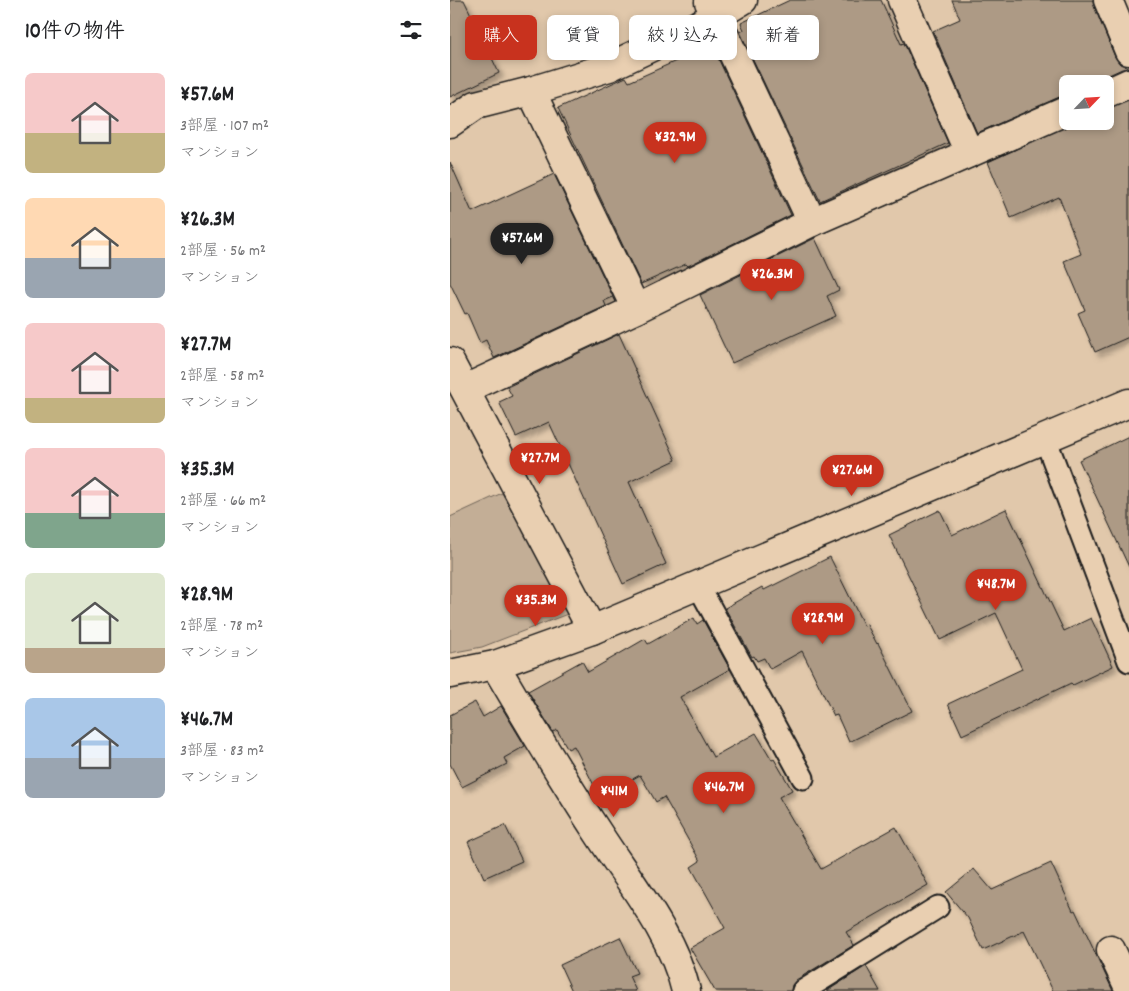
<!DOCTYPE html>
<html lang="ja">
<meta charset="utf-8">
<style>
body{margin:0;font-family:Dekko,"Klee One",sans-serif;background:#f6f6f6;color:#202124;height:100vh;display:flex;flex-direction:column;font-size:19px;white-space:nowrap}
*{box-sizing:border-box;margin:0}
p{font-size:16px;color:#757577}
.icon{flex:none;width:28px;height:28px;fill:none;stroke:currentColor;stroke-width:2;stroke-linecap:round;stroke-linejoin:round}
.map{position:relative;flex:1;overflow:hidden}
.details{display:flex;flex-direction:column;background:#fff;width:450px}
.details>*{flex:none}
.guide{position:absolute;left:15px;top:15px;width:475px;height:45px;display:flex;gap:10px}
.needle{width:32px;rotate:65deg}
.tools{position:absolute;left:609px;top:75px;display:grid;gap:10px}
.tools a{display:grid;place-items:center;width:55px;height:55px;border-radius:8px;background:#fff;box-shadow:0 2px 8px #0003;font-size:25px}
.price{position:absolute;translate:-50% -42px;padding:0 11px;border-radius:18px;background:#c8321e;color:#fff;font-size:16px;line-height:32px;filter:drop-shadow(0 1px 2px #0008)}
.price::after{content:'';position:absolute;left:50%;top:30px;width:15px;height:11px;margin-left:-8px;background:inherit;clip-path:polygon(0 0,100% 0,50% 100%)}
.price.active{background:#222;color:#fff}
ul{padding:0;list-style:none}
li{display:flex;align-items:center;gap:15px;height:125px;padding:0 25px}
li span{display:grid;place-items:center;flex:none;width:140px;height:100px;border-radius:8px;color:#555}
li>.icon{margin-inline-start:auto}
span .icon{width:60px;height:60px;fill:#fffc;stroke-width:1}
li b{font-size:21px}
h2{display:flex;justify-content:space-between;align-items:center;height:60px;padding:0 25px;font-size:21px}
.chip{padding:0 18px;border-radius:8px;background:#fff;box-shadow:0 2px 8px #0003;font-size:18px;line-height:45px}
.chip.active{background:#c8321e;color:#fff}
main{display:flex;flex:1;min-height:0}
.map>svg:first-child{display:block}
.green{fill:#c3ae96;stroke:#706559}
.building{fill:#ad9a85;stroke:#1c1c1c;filter:url(#shadow)}
.lines{fill:none;stroke-linecap:round;stroke-linejoin:round}
.lane-casing{stroke:#1c1c1c;stroke-width:25}
.street-casing{stroke:#1c1c1c;stroke-width:31}
.secondary-casing{stroke:#1c1c1c;stroke-width:31}
.lane{stroke:#e9cfb1;stroke-width:21}
.street{stroke:#e9cfb1;stroke-width:28}
.secondary{stroke:#e9cfb1;stroke-width:28}
</style>
<main>
<section class="details">
<h2>10件の物件<svg class="icon" aria-label="filters" viewBox="0 0 24 24"><path d="M4 7h16M4 17h16"/><circle cx="9" cy="7" r="2"/><circle cx="15" cy="17" r="2"/></svg></h2>
<ul>
<li><span style="background:linear-gradient(#f6c9c9 60%,#c2b280 0)"><svg class="icon" aria-label="home" viewBox="0 0 24 24"><path d="M3 11l9-7 9 7M6 9v11h12V9"/></svg></span><div><b>¥57.6M</b><p>3部屋 · 107 m²</p><p>マンション</p></div></li>
<li><span style="background:linear-gradient(#ffd9b3 60%,#9aa5b1 0)"><svg class="icon" aria-label="home" viewBox="0 0 24 24"><path d="M3 11l9-7 9 7M6 9v11h12V9"/></svg></span><div><b>¥26.3M</b><p>2部屋 · 56 m²</p><p>マンション</p></div></li>
<li><span style="background:linear-gradient(#f6c9c9 75%,#c2b280 0)"><svg class="icon" aria-label="home" viewBox="0 0 24 24"><path d="M3 11l9-7 9 7M6 9v11h12V9"/></svg></span><div><b>¥27.7M</b><p>2部屋 · 58 m²</p><p>マンション</p></div></li>
<li><span style="background:linear-gradient(#f6c9c9 65%,#7fa58c 0)"><svg class="icon" aria-label="home" viewBox="0 0 24 24"><path d="M3 11l9-7 9 7M6 9v11h12V9"/></svg></span><div><b>¥35.3M</b><p>2部屋 · 66 m²</p><p>マンション</p></div></li>
<li><span style="background:linear-gradient(#dfe7d0 75%,#b9a48a 0)"><svg class="icon" aria-label="home" viewBox="0 0 24 24"><path d="M3 11l9-7 9 7M6 9v11h12V9"/></svg></span><div><b>¥28.9M</b><p>2部屋 · 78 m²</p><p>マンション</p></div></li>
<li><span style="background:linear-gradient(#a9c7e8 60%,#9aa5b1 0)"><svg class="icon" aria-label="home" viewBox="0 0 24 24"><path d="M3 11l9-7 9 7M6 9v11h12V9"/></svg></span><div><b>¥46.7M</b><p>3部屋 · 83 m²</p><p>マンション</p></div></li>
</ul>
</section>
<div class="map">
<svg width="679" height="991" viewBox="0 0 679 991">
<defs>
<filter id="shadow"><feDropShadow dx="4.5" dy="4.5" stdDeviation="2.5" flood-color="#0004"/></filter>
</defs>
<rect width="100%" height="100%" fill="#e1c8ab"/>
<filter id="ink" filterUnits="userSpaceOnUse"><feTurbulence type="fractalNoise" baseFrequency=".02" numOctaves="2"/><feDisplacementMap in="SourceGraphic" scale="10" xChannelSelector="R" yChannelSelector="G"/><feConvolveMatrix kernelMatrix="1 2 1 2 8 2 1 2 1" color-interpolation-filters="sRGB"/></filter>
<g filter="url(#ink)">
<path class="green" d="M 52,493 L 120,613 L 32,647 L 0,653 L 0,517 Z"/>
<g class="building">
<path d="M 0,0 L 14,0 L 49,73 L 0,97 Z"/>
<path d="M 340,0 L 431,0 L 451,44 L 454,43 L 498,143 L 370,201 L 290,32 L 294,30 L 291,23 Z"/>
<path d="M 502,0 L 643,0 L 644,6 L 665,57 L 670,64 L 679,68 L 672,69 L 648,80 L 644,84 L 618,84 L 618,95 L 612,96 L 527,133 L 483,31 L 510,19 Z"/>
<path d="M 262,45 L 341,215 L 238,266 L 236,264 L 191,284 L 108,108 L 176,77 L 179,82 Z"/>
<path d="M 679,100 L 679,337 L 645,352 L 628,313 L 635,310 L 614,261 L 631,254 L 609,197 L 561,218 L 538,162 L 628,121 L 655,121 L 655,109 Z"/>
<path d="M 0,162 L 22,212 L 104,174 L 163,297 L 154,301 L 156,306 L 44,358 L 36,340 L 30,343 L 17,313 L 15,314 L 0,283 Z"/>
<path d="M 365,238 L 389,290 L 377,296 L 386,316 L 282,363 L 250,295 Z"/>
<path d="M 169,334 L 226,460 L 179,482 L 216,564 L 173,584 L 99,422 L 66,437 L 49,402 L 62,396 L 57,387 Z"/>
<path d="M 679,436 L 679,567 L 629,460 Z"/>
<path d="M 556,509 L 614,631 L 641,618 L 663,666 L 623,685 L 621,683 L 512,735 L 498,704 L 572,669 L 546,613 L 490,640 L 439,535 L 490,510 L 502,535 Z"/>
<path d="M 380,557 L 414,626 L 417,625 L 427,644 L 428,643 L 462,711 L 399,742 L 387,715 L 384,716 L 352,651 L 320,669 L 314,658 L 307,661 L 304,656 L 302,657 L 275,608 L 312,587 L 314,590 Z"/>
<path d="M 244,618 L 247,624 L 253,620 L 280,669 L 230,697 L 263,757 L 306,733 L 322,760 L 324,759 L 342,790 L 329,797 L 371,869 L 446,827 L 478,885 L 396,932 L 404,945 L 346,980 L 342,985 L 341,991 L 265,991 L 240,948 L 275,928 L 241,867 L 250,861 L 214,797 L 206,802 L 190,775 L 150,797 L 124,746 L 118,749 L 107,730 L 103,732 L 78,691 L 132,661 L 138,672 L 195,639 L 198,644 Z"/>
<path d="M 25,702 L 33,717 L 51,706 L 75,746 L 54,758 L 57,764 L 12,787 L 0,764 L 0,715 Z"/>
<path d="M 55,825 L 72,861 L 34,878 L 18,842 Z"/>
<path d="M 601,863 L 623,911 L 625,910 L 663,991 L 603,991 L 574,931 L 533,950 L 518,918 L 496,892 L 524,869 L 542,890 Z"/>
<path d="M 170,937 L 187,973 L 179,976 L 186,991 L 122,991 L 110,965 Z"/>
<path d="M 416,966 L 430,991 L 377,991 Z"/>
</g>
<g class="lines">
<g class="lane-casing">
<g id="lane">
<path d="M 595,438 L 679,661"/>
<path d="M 248,585 L 353,778"/>
<path d="M 353,991 L 488,907"/>
</g>
</g>
<g class="street-casing">
<g id="street">
<path d="M 452,0 L 519,153"/>
<path d="M 658,0 L 679,51"/>
<path d="M 259,2 L 362,222"/>
<path d="M 81,91 L 186,309"/>
<path d="M 655,94 L 679,83"/>
<path d="M 0,123 L 26,105 L 81,91 L 159,67 L 265,17 L 293,0"/>
<path d="M 0,362 L 142,630"/>
<path d="M 15,389 L 186,309 L 362,222 L 618,110"/>
<path d="M 45,665 C 79,723 113,780 150,836 C 181,884 223,935 236,991"/>
<path d="M 661,950 L 679,988"/>
</g>
</g>
<g class="secondary-casing">
<path id="secondary" d="M 0,674 L 45,665 L 142,630 L 679,403"/>
</g>
<use href="#lane" class="lane"/>
<use href="#street" class="street"/>
<use href="#secondary" class="secondary"/>
</g>
</g>
</svg>
<div class="tools">
<a><svg class="needle" viewBox="-14 -14 28 28"><path d="M0-13l5 13h-10z" fill="#e53935"/><path d="M0 13l5-13h-10z" fill="#757577"/></svg></a>
</div>
<b class="price" style="left:225px;top:164px">¥32.9M</b>
<b class="price active" style="left:72px;top:265px">¥57.6M</b>
<b class="price" style="left:322px;top:301px">¥26.3M</b>
<b class="price" style="left:90px;top:485px">¥27.7M</b>
<b class="price" style="left:402px;top:497px">¥27.6M</b>
<b class="price" style="left:546px;top:611px">¥48.7M</b>
<b class="price" style="left:86px;top:627px">¥35.3M</b>
<b class="price" style="left:373px;top:645px">¥28.9M</b>
<b class="price" style="left:274px;top:814px">¥46.7M</b>
<b class="price" style="left:164px;top:818px">¥41M</b>
<div class="guide">
<a class="chip active">購入</a>
<a class="chip">賃貸</a>
<a class="chip">絞り込み</a>
<a class="chip">新着</a>
</div>
</div>
</main>
